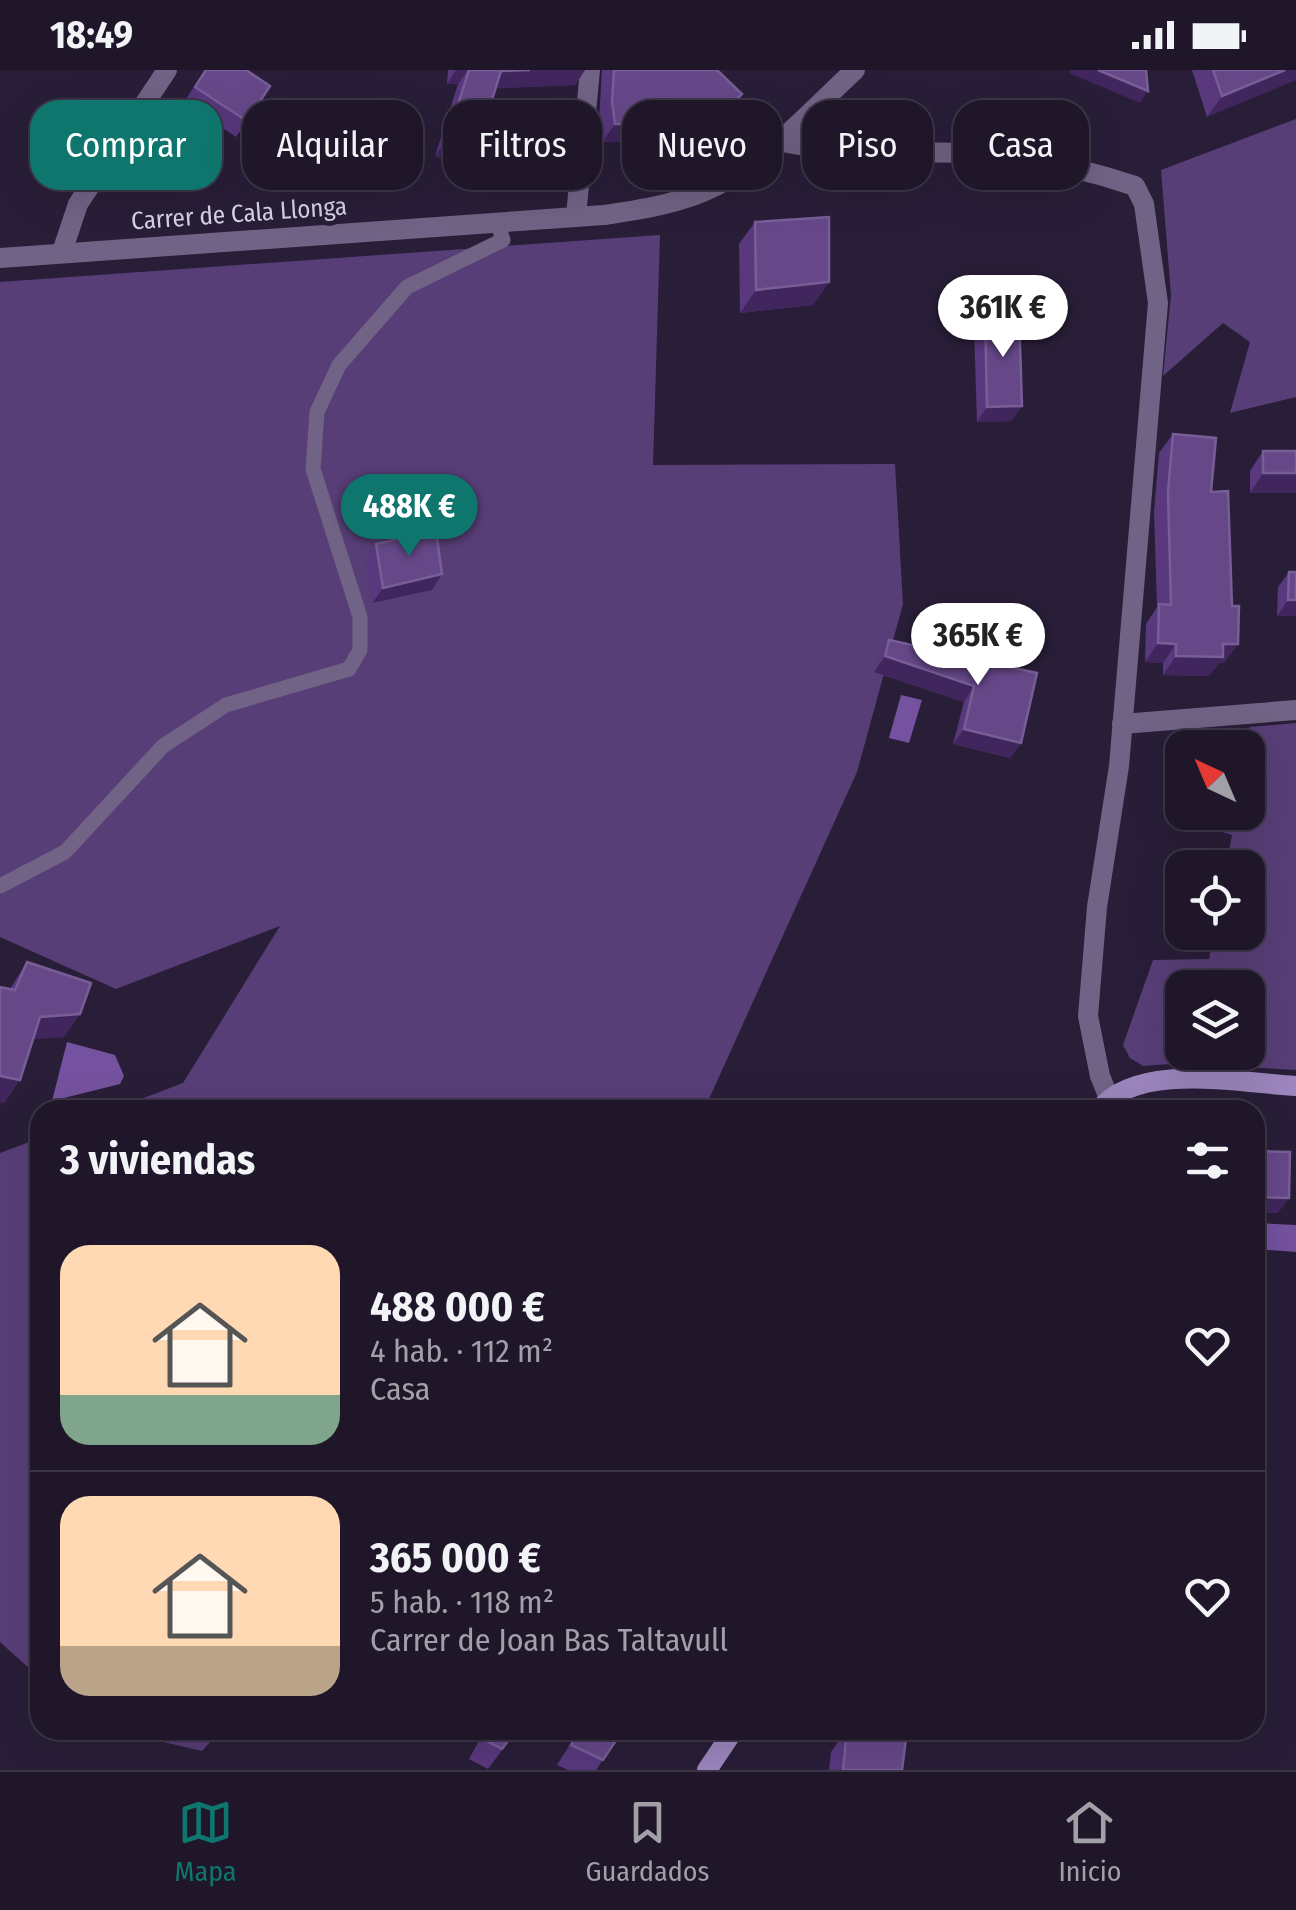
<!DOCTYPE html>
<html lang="es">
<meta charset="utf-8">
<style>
body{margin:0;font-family:"Fira Sans Condensed",sans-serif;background:#271f32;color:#f1f3f6;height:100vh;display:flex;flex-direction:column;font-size:38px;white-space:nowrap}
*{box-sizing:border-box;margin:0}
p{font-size:32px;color:#a19fa8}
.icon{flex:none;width:55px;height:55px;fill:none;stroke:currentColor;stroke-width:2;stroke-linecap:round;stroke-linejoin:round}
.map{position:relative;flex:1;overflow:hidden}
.side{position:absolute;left:30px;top:1030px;width:1235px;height:640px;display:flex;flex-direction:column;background:#1f162a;border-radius:30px;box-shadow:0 10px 40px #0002,0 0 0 2px #3c3547}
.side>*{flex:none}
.hud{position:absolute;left:30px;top:30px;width:1238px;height:90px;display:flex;gap:20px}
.needle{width:65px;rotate:316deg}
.buttons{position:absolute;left:1165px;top:660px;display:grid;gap:20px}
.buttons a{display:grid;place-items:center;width:100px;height:100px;border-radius:20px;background:#1f162a;box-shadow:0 10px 40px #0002,0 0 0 2px #3c3547;font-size:50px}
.price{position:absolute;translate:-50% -85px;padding:0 22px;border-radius:35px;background:#fff;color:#222;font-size:32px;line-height:65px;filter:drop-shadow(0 2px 5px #0008)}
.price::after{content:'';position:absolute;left:50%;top:60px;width:30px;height:22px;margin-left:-15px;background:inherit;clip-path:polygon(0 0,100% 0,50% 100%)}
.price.current{background:#0f766e;color:#fff}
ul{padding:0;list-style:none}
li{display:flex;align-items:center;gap:30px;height:250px;padding:0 30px}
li+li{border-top:2px solid #3c3547}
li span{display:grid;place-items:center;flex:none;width:280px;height:200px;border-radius:30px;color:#555}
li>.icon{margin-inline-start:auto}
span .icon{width:120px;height:120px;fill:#fffc;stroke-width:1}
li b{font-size:42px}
h2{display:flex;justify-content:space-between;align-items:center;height:120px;padding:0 30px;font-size:42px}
.pill{padding:0 35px;border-radius:30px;background:#1f162a;box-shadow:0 10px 40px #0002,0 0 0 2px #3c3547;font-size:35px;line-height:90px}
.pill.current{background:#0f766e;color:#fff}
.status{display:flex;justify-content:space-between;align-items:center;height:70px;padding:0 50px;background:#1f162a;direction:ltr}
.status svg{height:28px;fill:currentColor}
.tab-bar{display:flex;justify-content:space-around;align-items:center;height:140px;border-top:2px solid #3c3547;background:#1f162a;font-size:28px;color:#a19fa8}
.tab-bar a{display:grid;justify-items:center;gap:5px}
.tab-bar .current{color:#0f766e}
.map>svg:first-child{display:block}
.green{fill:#583e77;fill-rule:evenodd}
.water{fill:#75529f}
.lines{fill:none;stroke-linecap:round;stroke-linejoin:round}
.lane{stroke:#716385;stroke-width:15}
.street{stroke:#716385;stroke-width:20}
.secondary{stroke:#9c86bd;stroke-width:20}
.wall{fill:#59387e}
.shaded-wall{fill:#40265d}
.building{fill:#664889;stroke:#785e97;stroke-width:2.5}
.labels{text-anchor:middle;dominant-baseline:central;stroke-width:10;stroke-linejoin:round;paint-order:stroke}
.street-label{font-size:25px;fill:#d9d2e4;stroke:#291e38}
</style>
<div class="status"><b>18:49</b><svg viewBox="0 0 49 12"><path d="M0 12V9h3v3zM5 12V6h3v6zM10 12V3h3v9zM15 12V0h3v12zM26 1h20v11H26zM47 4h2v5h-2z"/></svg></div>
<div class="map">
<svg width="1296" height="1700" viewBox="0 0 1296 1700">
<rect width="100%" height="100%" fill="#291e38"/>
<g class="green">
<path d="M 1296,49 L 1296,327 L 1230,343 L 1250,272 L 1223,253 L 1163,306 L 1171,225 L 1161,100 Z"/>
<path d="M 660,165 L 653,395 L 895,394 L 903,534 L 857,702 L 704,1040 L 112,1040 L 183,1013 L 280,856 L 116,919 L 0,867 L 0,212 Z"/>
<path d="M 1296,653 L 1296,1000 L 1183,993 L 1143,996 L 1130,988 L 1123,975 L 1153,890 L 1209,889 L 1214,863 L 1248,862 L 1248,798 L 1226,797 L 1232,765 L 1181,748 L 1183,743 L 1248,742 L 1248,678 L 1232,677 L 1250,657 ZM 1182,918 L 1248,918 L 1248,982 L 1182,982 Z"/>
<path d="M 40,1068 L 40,1608 L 0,1572 L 0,1083 Z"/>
<path d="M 112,1660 L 221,1660 L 202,1681 Z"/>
</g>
<g class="water">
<path d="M 901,625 L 922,630 L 909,673 L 889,668 Z"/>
<path d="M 67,972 L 115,985 L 124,1006 L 120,1014 L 52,1031 Z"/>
<path d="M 1255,1153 L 1296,1155 L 1296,1182 L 1255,1179 Z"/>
</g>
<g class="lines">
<path class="lane" d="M 0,816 L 65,782 L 163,676 L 226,635 L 349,599 L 360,580 L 360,547 L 313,399 L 317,342 L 339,295 L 407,217 L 503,170 L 497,151"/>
<g class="street">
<path d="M 778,71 C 842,85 904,81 969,83 C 1025,86 1082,98 1135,116 L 1144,134 L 1158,233 L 1119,696 L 1097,837 L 1088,946 L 1100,1006 L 1109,1028"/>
<path d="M 576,146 L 590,0"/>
<path d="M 62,182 L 78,134 L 167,0"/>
<path d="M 0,188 L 604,145 C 638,140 671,135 703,122 C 762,97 808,43 855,0"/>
<path d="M 1122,654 L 1296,640"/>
</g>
<g class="secondary">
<path d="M 1099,1040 C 1137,991 1240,1013 1296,1016"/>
<path d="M 707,1700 L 734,1660"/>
</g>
</g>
<g class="wall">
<path d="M 205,0 L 270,16 L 236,67 L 184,32 Z"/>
<path d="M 448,0 L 585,0 L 575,15 L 496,18 L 464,96 L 435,86 L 458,14 L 447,14 Z"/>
<path d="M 602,0 L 717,0 L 742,24 L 729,42 L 683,90 L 664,72 L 602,72 L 599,50 Z"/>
<path d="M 1192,0 L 1296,0 L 1207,47 Z"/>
<path d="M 755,152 L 829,212 L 813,235 L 740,243 L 739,174 Z"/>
<path d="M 985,244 L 1022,336 L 1011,351 L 977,352 L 974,259 Z"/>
<path d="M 1173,364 L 1211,422 L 1224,593 L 1219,593 L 1209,606 L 1163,605 L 1163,593 L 1145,592 L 1146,554 L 1157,537 L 1154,441 L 1159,383 Z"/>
<path d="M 1263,381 L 1296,381 L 1250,423 L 1250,401 Z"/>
<path d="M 376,474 L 432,520 L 372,533 L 365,490 Z"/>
<path d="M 1289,502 L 1296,502 L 1296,546 L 1277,546 L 1278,517 Z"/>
<path d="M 889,570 L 924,578 L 928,572 L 951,584 L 1021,673 L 1010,688 L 953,674 L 964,632 L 874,602 L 879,585 Z"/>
<path d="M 27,892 L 80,944 L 64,967 L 33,969 L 4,1033 L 0,1032 L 0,916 L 10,919 Z"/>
<path d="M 485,1660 L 517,1660 L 488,1699 L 469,1689 Z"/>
<path d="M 579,1660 L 623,1660 L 596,1700 L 568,1700 L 557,1695 Z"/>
<path d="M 846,1660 L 902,1700 L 829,1700 L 831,1682 Z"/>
</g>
<g class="shaded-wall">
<path d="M 456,0 L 468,0 L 458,14 L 447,14 Z"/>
<path d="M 530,0 L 585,0 L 575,15 L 489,19 L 501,1 Z"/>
<path d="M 1071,0 L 1098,0 L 1148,21 L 1140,33 L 1069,3 Z"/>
<path d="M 1285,0 L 1296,0 L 1296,10 L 1207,47 L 1222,26 Z"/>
<path d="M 742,24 L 729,42 L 683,90 L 695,72 Z"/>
<path d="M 677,53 L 664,72 L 602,72 L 615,54 Z"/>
<path d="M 447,69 L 477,78 L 464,96 L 435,86 Z"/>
<path d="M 829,212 L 813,235 L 740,243 L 756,220 Z"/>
<path d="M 1022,336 L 1011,351 L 977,352 L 987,337 Z"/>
<path d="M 1263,403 L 1296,403 L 1296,423 L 1250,423 Z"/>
<path d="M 442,504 L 432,520 L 372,533 L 383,518 Z"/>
<path d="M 1288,530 L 1296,530 L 1296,546 L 1277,546 Z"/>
<path d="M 1158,573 L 1176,574 L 1163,593 L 1145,592 Z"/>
<path d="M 1223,574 L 1238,574 L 1224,593 L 1219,593 L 1209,606 L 1163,605 L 1176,586 Z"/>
<path d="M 885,586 L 974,616 L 964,632 L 874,602 Z"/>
<path d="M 964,659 L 1021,673 L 1010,688 L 953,674 Z"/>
<path d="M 80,944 L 64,967 L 24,970 L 40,947 Z"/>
<path d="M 0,1006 L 20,1010 L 4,1033 L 0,1032 Z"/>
<path d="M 1255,1127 L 1289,1128 L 1278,1143 L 1255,1143 Z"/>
</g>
<g class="building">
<path d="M 206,0 L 246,0 L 270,16 L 247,51 L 195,17 Z"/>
<path d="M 469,0 L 530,0 L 501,1 L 477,78 L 447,69 Z"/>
<path d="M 614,0 L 717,0 L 742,24 L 695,72 L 677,53 L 615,54 L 612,31 Z"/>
<path d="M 1098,0 L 1146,0 L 1148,21 Z"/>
<path d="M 1213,0 L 1285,0 L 1222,26 Z"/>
<path d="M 829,147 L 829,212 L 756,220 L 755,152 Z"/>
<path d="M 1019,243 L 1022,336 L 987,337 L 985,244 Z"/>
<path d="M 1173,364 L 1216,368 L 1211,422 L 1228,421 L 1232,536 L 1239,536 L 1238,574 L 1223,574 L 1223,587 L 1176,586 L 1176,574 L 1158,573 L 1159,534 L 1171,535 L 1168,422 Z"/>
<rect x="1263" y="381" width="33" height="22"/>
<path d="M 436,461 L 442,504 L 383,518 L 376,474 Z"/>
<path d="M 1289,502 L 1296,502 L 1296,530 L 1288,530 Z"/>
<path d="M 889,570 L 926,578 L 928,572 L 953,580 L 951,584 L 1037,603 L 1021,673 L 964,659 L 974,616 L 885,586 Z"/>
<path d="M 27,892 L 91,913 L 80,944 L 40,947 L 20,1010 L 0,1006 L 0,917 L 15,920 Z"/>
<path d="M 1255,1081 L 1290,1082 L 1289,1128 L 1255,1127 Z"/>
<path d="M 488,1660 L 516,1660 L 502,1679 L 483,1669 Z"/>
<path d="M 580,1660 L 623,1660 L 603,1690 L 571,1675 Z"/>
<path d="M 847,1660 L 907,1661 L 902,1700 L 843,1700 Z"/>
</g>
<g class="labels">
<g class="street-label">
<text transform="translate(239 144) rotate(-4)">Carrer de Cala Llonga</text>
</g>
</g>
</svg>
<div class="buttons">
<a><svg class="needle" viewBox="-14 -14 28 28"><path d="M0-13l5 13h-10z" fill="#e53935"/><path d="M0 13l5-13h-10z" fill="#a19fa8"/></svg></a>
<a><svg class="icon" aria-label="locate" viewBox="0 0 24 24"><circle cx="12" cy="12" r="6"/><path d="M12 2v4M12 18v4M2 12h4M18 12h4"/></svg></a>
<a><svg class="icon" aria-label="layers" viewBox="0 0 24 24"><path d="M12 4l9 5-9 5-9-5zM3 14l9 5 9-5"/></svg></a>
</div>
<b class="price" style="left:1003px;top:290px">361K €</b>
<b class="price current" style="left:409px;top:489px">488K €</b>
<b class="price" style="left:978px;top:618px">365K €</b>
<div class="hud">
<a class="pill current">Comprar</a>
<a class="pill">Alquilar</a>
<a class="pill">Filtros</a>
<a class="pill">Nuevo</a>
<a class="pill">Piso</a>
<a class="pill">Casa</a>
</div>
<section class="side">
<h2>3 viviendas<svg class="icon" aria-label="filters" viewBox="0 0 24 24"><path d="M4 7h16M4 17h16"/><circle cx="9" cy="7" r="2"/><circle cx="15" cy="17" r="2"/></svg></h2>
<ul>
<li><span style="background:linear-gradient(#ffd9b3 75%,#7fa58c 0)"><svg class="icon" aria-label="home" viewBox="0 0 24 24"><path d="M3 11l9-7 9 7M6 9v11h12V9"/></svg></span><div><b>488 000 €</b><p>4 hab. · 112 m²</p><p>Casa</p></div><svg class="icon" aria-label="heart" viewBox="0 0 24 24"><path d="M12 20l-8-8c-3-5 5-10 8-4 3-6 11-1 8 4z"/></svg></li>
<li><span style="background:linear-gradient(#ffd9b3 75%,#b9a48a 0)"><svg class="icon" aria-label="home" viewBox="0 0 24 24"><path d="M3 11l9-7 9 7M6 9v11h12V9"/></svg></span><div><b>365 000 €</b><p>5 hab. · 118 m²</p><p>Carrer de Joan Bas Taltavull</p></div><svg class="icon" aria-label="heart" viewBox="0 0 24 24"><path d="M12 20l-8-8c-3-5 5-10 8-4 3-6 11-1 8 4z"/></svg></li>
</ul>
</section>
</div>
<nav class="tab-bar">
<a class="current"><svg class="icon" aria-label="map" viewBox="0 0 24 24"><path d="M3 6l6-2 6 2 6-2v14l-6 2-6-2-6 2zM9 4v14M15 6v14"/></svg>Mapa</a>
<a><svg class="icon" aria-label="saved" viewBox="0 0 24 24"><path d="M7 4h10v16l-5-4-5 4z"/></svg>Guardados</a>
<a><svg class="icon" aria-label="home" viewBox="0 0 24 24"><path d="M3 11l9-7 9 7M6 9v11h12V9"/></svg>Inicio</a>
</nav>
